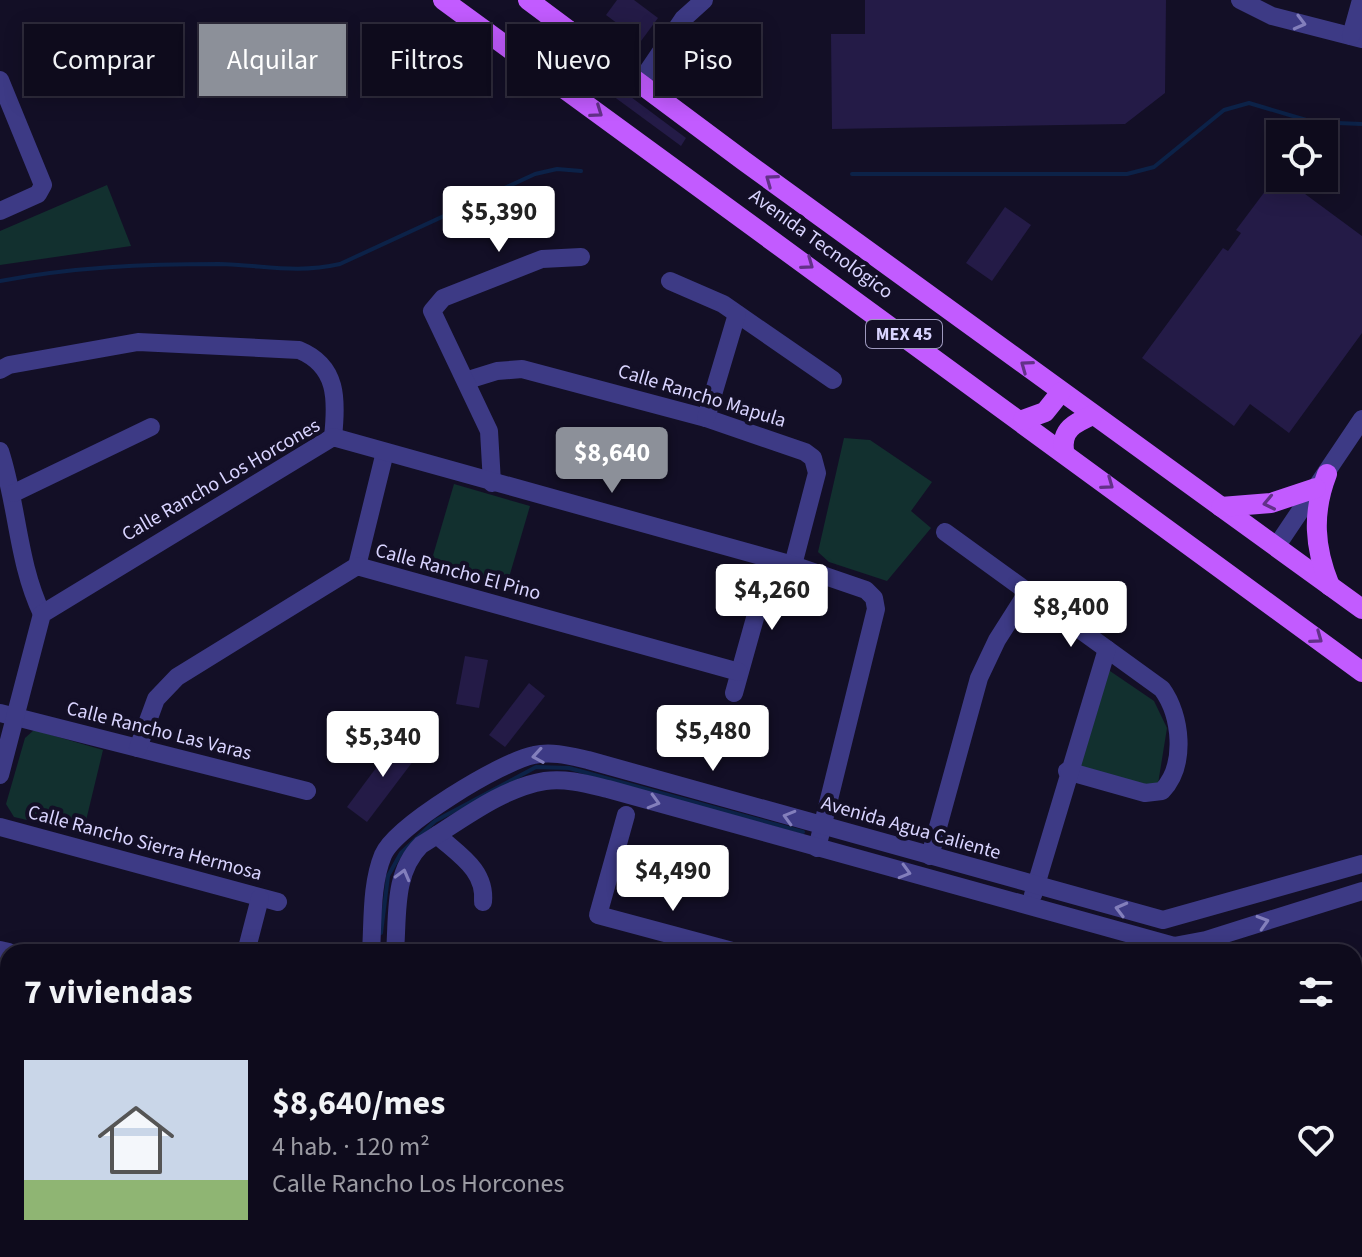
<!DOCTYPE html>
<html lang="es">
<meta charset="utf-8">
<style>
body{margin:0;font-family:"Source Sans 3",sans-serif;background:#1c1929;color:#f1f3f6;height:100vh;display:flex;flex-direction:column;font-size:30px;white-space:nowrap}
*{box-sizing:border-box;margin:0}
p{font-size:26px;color:#9b9ba3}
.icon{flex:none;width:44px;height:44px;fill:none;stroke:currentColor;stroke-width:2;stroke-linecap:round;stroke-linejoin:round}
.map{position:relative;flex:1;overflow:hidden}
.details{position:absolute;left:0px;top:944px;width:1362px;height:314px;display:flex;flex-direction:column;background:#0e0b1c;border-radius:24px 24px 0 0;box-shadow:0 4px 20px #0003,0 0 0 2px #2e2b3b}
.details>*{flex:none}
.top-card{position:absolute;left:24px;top:24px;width:800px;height:72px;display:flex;gap:16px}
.buttons{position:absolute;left:1266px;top:120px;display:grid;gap:16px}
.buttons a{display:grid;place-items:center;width:72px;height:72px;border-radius:0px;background:#0e0b1c;box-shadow:0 4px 20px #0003,0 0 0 2px #2e2b3b;font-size:40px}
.price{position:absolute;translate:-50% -68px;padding:0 18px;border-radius:8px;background:#fff;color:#222;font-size:26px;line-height:52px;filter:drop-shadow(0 2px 4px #0008)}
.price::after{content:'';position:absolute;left:50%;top:48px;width:24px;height:18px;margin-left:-12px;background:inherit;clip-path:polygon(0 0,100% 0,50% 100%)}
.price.selected{background:#8c9099;color:#fff}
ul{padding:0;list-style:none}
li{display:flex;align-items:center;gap:24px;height:200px;padding:0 24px}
li span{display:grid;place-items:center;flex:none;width:224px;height:160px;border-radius:0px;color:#555}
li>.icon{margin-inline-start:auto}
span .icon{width:96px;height:96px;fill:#fffc;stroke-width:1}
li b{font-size:34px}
h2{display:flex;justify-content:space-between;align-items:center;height:96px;padding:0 24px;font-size:34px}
.pill{padding:0 28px;border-radius:0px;background:#0e0b1c;box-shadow:0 4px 20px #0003,0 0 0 2px #2e2b3b;font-size:28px;line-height:72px}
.pill.selected{background:#8c9099;color:#fff}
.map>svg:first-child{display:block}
.green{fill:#12302f}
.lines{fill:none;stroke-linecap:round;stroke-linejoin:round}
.stream{stroke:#0c2248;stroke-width:4}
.building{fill:#241b47}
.minor{stroke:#3d3a85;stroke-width:18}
.major{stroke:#c25bff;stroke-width:20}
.oneway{stroke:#837fbc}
.oneway2{stroke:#623188}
.labels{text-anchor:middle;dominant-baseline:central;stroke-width:8;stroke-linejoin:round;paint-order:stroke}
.shield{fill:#130f26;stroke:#9e99be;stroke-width:2}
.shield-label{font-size:18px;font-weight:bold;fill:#d9d4ff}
.street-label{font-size:20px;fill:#d9d4ff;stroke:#130f26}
</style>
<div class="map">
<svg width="1362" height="1257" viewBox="0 0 1362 1257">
<rect width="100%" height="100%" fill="#130f26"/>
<g class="green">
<path d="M 107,185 L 131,246 L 0,265 L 0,231 Z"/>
<path d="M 844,438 L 870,440 L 932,482 L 911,511 L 931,528 L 887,581 L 829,562 L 818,552 Z"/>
<path d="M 454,484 L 530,506 L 505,591 L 429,569 Z"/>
<path d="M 1107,669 L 1154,701 L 1167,728 L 1158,784 L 1144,790 L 1077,773 Z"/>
<path d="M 34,730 L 103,750 L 83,833 L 14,817 L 6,804 L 25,738 Z"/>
<path d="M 853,1250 L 964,1250 L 962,1257 L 851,1257 Z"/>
</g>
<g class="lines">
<g class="stream">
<path d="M 852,174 L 1127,174 L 1154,167 L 1224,110 L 1249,103 L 1313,122 L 1362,124"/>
<path d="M 0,281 C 73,267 144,264 219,264 C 264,265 295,274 340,264 L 535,174 L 557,169 L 581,171"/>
<path d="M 381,933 L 388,876 L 401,853 L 435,821 L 536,767 L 569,768 L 803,832"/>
</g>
</g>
<g class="building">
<path d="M 617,0 L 634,0 L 658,18 L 641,41 L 606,15 Z"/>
<path d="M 865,0 L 1166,0 L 1165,93 L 1125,124 L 832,129 L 831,34 L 865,34 Z"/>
<path d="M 600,74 L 686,138 L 681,146 L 594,82 Z"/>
<path d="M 1278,174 L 1362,236 L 1362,333 L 1289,433 L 1250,404 L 1234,426 L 1142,358 L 1223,248 L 1228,251 L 1241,233 L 1236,230 Z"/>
<path d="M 1005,207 L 1031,225 L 992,281 L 966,263 Z"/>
<path d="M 465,656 L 488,660 L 479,708 L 456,704 Z"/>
<path d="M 529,683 L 545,696 L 505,747 L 489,735 Z"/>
<path d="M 399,737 L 420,752 L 367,822 L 347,807 Z"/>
</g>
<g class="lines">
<g class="minor">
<path d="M 1240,0 L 1272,16 L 1362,39"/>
<path d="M 1351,36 L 1361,0"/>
<path d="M 0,80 L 43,185 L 38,194 L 0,211"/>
<path d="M 639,84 L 683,19 L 704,0"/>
<path d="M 670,281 L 723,304 L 833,380"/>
<path d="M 0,370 L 9,365 L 138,342 L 299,350 C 338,366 337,400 333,437"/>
<path d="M 468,380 L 497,371 L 522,369 L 706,418 L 805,452 L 813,458 L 817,473 L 793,565"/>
<path d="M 706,418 L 737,314"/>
<path d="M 0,451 C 18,506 17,561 42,614"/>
<path d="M 492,483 L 489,431 L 432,311 L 443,298 L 542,259 L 581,257"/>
<path d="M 14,493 L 151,427"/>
<path d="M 945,532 L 1162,689 C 1181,715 1187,765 1162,791 L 1145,793 L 1067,771"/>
<path d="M 1276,547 L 1362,419"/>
<path d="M 357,566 L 385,452"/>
<path d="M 734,693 L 771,561"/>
<path d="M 0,713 L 307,791"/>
<path d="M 138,748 L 156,699 L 177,677 L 357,566 L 739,672"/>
<path d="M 0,775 L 42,614 L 333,437 L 793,565 L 866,590 L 874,598 L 876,609 L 817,848"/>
<path d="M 626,815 L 598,915 L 736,952"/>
<path d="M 0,827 L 278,902"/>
<path d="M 437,835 C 459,855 486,870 483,902"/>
<path d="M 930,856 L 979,678 L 997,640 L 1027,593"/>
<path d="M 1033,895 L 1107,649"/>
<path d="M 0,950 L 9,952"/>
<path d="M 246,952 L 260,898"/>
<path d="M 371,952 C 373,921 371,884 383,855 C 395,826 502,761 534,755 C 552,751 570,756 588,760 L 1163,920 L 1362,864"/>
<path d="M 395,952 C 398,915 393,873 421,845 C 459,822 501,788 545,781 C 566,778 587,784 608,789 L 1174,946 L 1206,940 L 1362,891"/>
<path d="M 1354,1059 L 1362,1065"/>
<path d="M 0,1061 L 8,1063"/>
<path d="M 1354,1099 L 1362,1089"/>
<path d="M 0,1181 L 8,1183"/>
<path d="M 1354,1242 L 1362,1248"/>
<path d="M 255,1250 L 279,1257"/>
<path d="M 531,1250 L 555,1257"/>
<path d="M 1001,1250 L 1007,1257"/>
<path d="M 734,1255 L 742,1257"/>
<path d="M 350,1257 L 350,1250"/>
<path d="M 372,1257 L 373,1250"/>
<path d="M 1169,1257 L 1177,1250"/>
<path d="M 1208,1257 L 1216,1250"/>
</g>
<g class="major">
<path d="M 443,0 L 1362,672"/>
<path d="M 528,0 L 744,161 L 1362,609"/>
<path d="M 519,55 L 547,54 L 570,31"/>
<path d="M 1023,420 L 1045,412 L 1061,392"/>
<path d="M 1064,451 C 1061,429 1075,423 1093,415"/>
<path d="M 1327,474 C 1312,513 1314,547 1330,586"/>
<path d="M 1221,507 L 1271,503 L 1316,488"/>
</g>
</g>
<defs><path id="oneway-chevron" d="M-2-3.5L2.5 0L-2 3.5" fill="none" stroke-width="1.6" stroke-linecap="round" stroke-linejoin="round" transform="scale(2)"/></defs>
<g class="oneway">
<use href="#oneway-chevron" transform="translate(1300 23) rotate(15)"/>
<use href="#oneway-chevron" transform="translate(538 756) rotate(171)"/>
<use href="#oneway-chevron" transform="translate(654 802) rotate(16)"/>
<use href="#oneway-chevron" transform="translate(789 817) rotate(-164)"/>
<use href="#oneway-chevron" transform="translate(905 872) rotate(16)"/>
<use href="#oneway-chevron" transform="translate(403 875) rotate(-75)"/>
<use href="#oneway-chevron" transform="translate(1121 909) rotate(-165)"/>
<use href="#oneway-chevron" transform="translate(1263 922) rotate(-17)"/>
</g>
<g class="oneway2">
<use href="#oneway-chevron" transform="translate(597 112) rotate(35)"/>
<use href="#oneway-chevron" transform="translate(771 180) rotate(-144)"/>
<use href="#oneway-chevron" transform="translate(808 264) rotate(36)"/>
<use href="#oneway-chevron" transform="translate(1026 366) rotate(-144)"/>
<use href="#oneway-chevron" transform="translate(1108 484) rotate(36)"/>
<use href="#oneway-chevron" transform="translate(1269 503) rotate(168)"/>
<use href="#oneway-chevron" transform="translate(1317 638) rotate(36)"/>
</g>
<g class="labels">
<rect class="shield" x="866" y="320" width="76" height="28" rx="6"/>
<g class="shield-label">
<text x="904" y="334">MEX 45</text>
</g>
<g class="street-label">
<text transform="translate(821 244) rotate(36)">Avenida Tecnológico</text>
<text transform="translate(702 396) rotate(17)">Calle Rancho Mapula</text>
<text transform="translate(221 480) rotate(-30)">Calle Rancho Los Horcones</text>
<text transform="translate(458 572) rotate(15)">Calle Rancho El Pino</text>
<text transform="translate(159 731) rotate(14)">Calle Rancho Las Varas</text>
<text transform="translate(911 828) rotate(16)">Avenida Agua Caliente</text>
<text transform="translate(145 843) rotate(15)">Calle Rancho Sierra Hermosa</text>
</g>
</g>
</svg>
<div class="buttons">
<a><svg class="icon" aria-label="locate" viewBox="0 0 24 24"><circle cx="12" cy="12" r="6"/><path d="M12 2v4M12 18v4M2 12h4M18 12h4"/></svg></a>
</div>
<b class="price" style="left:499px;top:254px">$5,390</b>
<b class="price selected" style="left:612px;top:495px">$8,640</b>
<b class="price" style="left:772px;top:632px">$4,260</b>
<b class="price" style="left:1071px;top:649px">$8,400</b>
<b class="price" style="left:713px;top:773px">$5,480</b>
<b class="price" style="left:383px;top:779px">$5,340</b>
<b class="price" style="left:673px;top:913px">$4,490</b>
<div class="top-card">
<a class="pill">Comprar</a>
<a class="pill selected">Alquilar</a>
<a class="pill">Filtros</a>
<a class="pill">Nuevo</a>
<a class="pill">Piso</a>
</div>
<section class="details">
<h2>7 viviendas<svg class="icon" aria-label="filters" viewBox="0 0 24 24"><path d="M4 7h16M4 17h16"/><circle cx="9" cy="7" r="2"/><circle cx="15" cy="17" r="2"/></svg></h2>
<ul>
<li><span style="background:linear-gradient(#c9d6e8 75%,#8fb573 0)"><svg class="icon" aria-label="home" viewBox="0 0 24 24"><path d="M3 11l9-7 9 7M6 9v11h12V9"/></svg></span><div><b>$8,640/mes</b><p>4 hab. · 120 m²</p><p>Calle Rancho Los Horcones</p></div><svg class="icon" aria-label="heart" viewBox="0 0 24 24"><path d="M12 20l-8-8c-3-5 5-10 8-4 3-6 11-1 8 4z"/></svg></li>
</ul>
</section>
</div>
